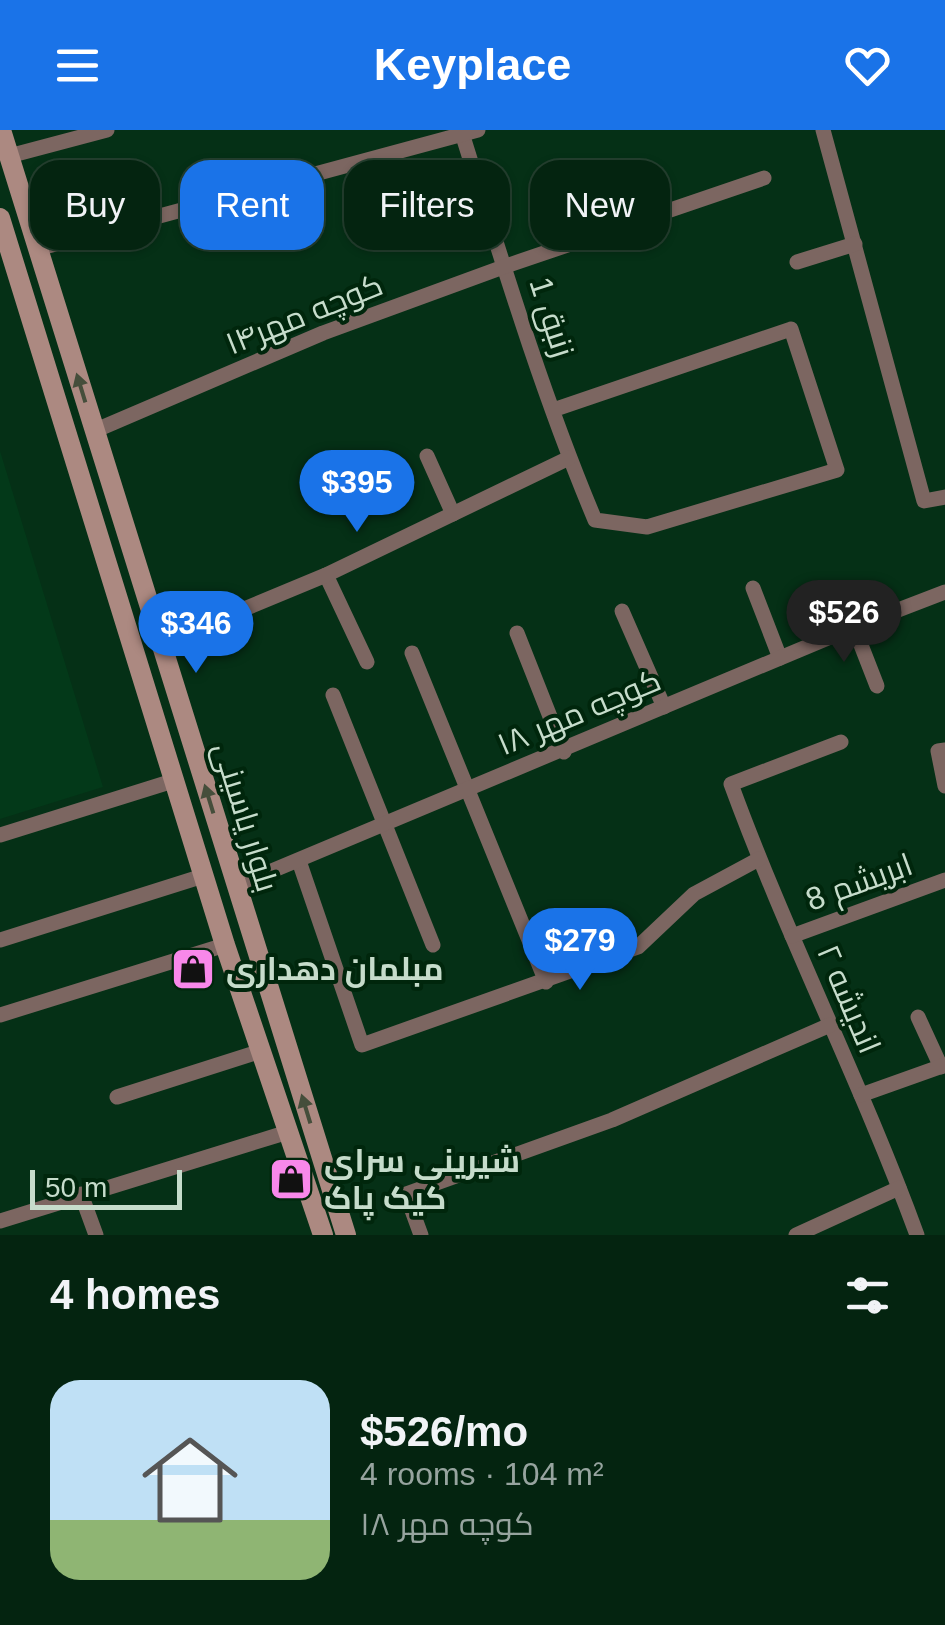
<!DOCTYPE html>
<meta charset="utf-8">
<style>
body{margin:0;font-family:Arial,Cairo,sans-serif;background:#12301e;color:#f1f3f6;height:100vh;display:flex;flex-direction:column;font-size:38px;white-space:nowrap}
*{box-sizing:border-box;margin:0}
p{font-size:32px;color:#97a49f}
.icon{flex:none;width:55px;height:55px;fill:none;stroke:currentColor;stroke-width:2;stroke-linecap:round;stroke-linejoin:round}
.map{position:relative;height:1105px;overflow:hidden}
.details{display:flex;flex-direction:column;background:#042410;flex:1}
.details>*{flex:none}
.guide{position:absolute;left:30px;top:30px;width:885px;height:90px;display:flex;gap:20px}
.scale{position:absolute;left:30px;bottom:25px;width:152px;box-sizing:border-box;padding-left:10px;border:5px solid #c6dccb;border-top:0;font-size:28px;line-height:35px;white-space:nowrap;color:#c6dccb;-webkit-text-stroke:8px #00260c;paint-order:stroke}
.price{position:absolute;translate:-50% -85px;padding:0 22px;border-radius:35px;background:#1a73e8;color:#fff;font-size:32px;line-height:65px;filter:drop-shadow(0 2px 5px #0008)}
.price::after{content:'';position:absolute;left:50%;top:60px;width:30px;height:22px;margin-left:-15px;background:inherit;clip-path:polygon(0 0,100% 0,50% 100%)}
.price.selected{background:#222;color:#fff}
ul{padding:0;list-style:none}
li{display:flex;align-items:center;gap:30px;height:250px;padding:0 50px}
li+li{border-top:2px solid #254130}
li span{display:grid;place-items:center;flex:none;width:280px;height:200px;border-radius:30px;color:#555}
li>.icon{margin-inline-start:auto}
span .icon{width:120px;height:120px;fill:#fffc;stroke-width:1}
li b{font-size:42px}
h2{display:flex;justify-content:space-between;align-items:center;height:120px;padding:0 50px;font-size:42px}
.chip{padding:0 35px;border-radius:30px;background:#042410;box-shadow:0 2px 8px #0004,0 0 0 2px #254130;font-size:35px;line-height:90px}
.chip.selected{background:#1a73e8;color:#fff}
header{display:flex;justify-content:space-between;align-items:center;height:130px;padding:0 50px;background:#1a73e8;color:#fff;font-size:45px;font-weight:700}
.map>svg:first-child{display:block}
.built{fill:#033919}
.lines{fill:none;stroke-linecap:round;stroke-linejoin:round}
.street{stroke:#7c6661;stroke-width:15}
.secondary{stroke:#ac8981;stroke-width:20}
.oneway{fill:#454e3b}
.labels{text-anchor:middle;dominant-baseline:central;stroke-width:8;stroke-linejoin:round;paint-order:stroke}
.street-label{font-size:32px;fill:#c6dccb;stroke:#00260c}
.poi-label{font-size:32px;font-weight:bold;fill:#c6dccb;stroke:#00260c;text-anchor:start}
</style>
<header><svg class="icon" aria-label="menu" viewBox="0 0 24 24"><path d="M4 6h16M4 12h16M4 18h16"/></svg>Keyplace<svg class="icon" aria-label="heart" viewBox="0 0 24 24"><path d="M12 20l-8-8c-3-5 5-10 8-4 3-6 11-1 8 4z"/></svg></header>
<div class="map">
<svg width="945" height="1105" viewBox="0 0 945 1105">
<rect width="100%" height="100%" fill="#053016"/>
<path class="built" d="M 0,321 L 103,657 L 0,689 Z"/>
<g class="lines">
<g class="street">
<path d="M 461,0 C 502,131 542,264 595,390 L 647,397 L 837,340 L 791,199 L 553,280"/>
<path d="M 823,0 L 924,371 L 945,367"/>
<path d="M 9,26 L 107,0"/>
<path d="M 37,119 L 478,0"/>
<path d="M 797,132 L 855,114"/>
<path d="M 94,301 L 323,203 L 506,136 L 764,48"/>
<path d="M 427,326 L 453,384"/>
<path d="M 326,445 L 367,532"/>
<path d="M 753,458 L 780,528"/>
<path d="M 622,481 L 664,577"/>
<path d="M 854,497 L 877,556"/>
<path d="M 517,503 L 564,622"/>
<path d="M 160,514 L 326,445 L 569,328"/>
<path d="M 412,523 L 546,852"/>
<path d="M 333,565 L 433,815"/>
<path d="M 841,612 L 731,654 C 787,807 861,952 917,1105"/>
<path d="M 945,620 L 938,621 L 945,656"/>
<path d="M 0,705 L 176,650"/>
<path d="M 299,731 L 362,915 L 638,817 L 694,764 L 759,729"/>
<path d="M 236,756 L 854,497 L 945,462"/>
<path d="M 792,806 L 945,750"/>
<path d="M 0,810 L 203,746"/>
<path d="M 0,885 L 225,815"/>
<path d="M 918,887 L 941,937"/>
<path d="M 861,965 L 945,935"/>
<path d="M 117,967 L 261,921"/>
<path d="M 81,1064 L 96,1105"/>
<path d="M 0,1091 L 288,1002"/>
<path d="M 421,1105 L 406,1064 L 612,990 L 830,895"/>
<path d="M 796,1105 L 899,1058"/>
</g>
<g class="secondary">
<path d="M 1,0 L 346,1105"/>
<path d="M 0,88 L 225,815 L 323,1105"/>
</g>
</g>
<defs><path id="oneway-solid" d="M-6-.8H1V-3.2L6.5 0L1 3.2V.8H-6Z" transform="scale(2.5)"/></defs>
<g class="oneway">
<use href="#oneway-solid" transform="translate(81 258) rotate(-107)"/>
<use href="#oneway-solid" transform="translate(209 669) rotate(-107)"/>
<use href="#oneway-solid" transform="translate(306 979) rotate(-107)"/>
</g>
<defs>
<g id="shop-square" transform="scale(2.25)"><rect x="-9" y="-9" width="18" height="18" rx="4" fill="#f888ea" stroke="#00260c"/><path d="M-5-2.5h2.3a2.7 3.5 0 0 1 5.4 0H5L5.5 6h-11ZM-1.5-2.5h3a1.5 2.3 0 0 0-3 0Z" fill="#111"/></g>
</defs>
<g fill-rule="evenodd">
<use href="#shop-square" x="193" y="839"/>
<use href="#shop-square" x="291" y="1049"/>
</g>
<g class="labels">
<g class="street-label">
<text transform="translate(304 184) rotate(-22)">کوچه مهر۱۴</text>
<text transform="translate(552 187) rotate(72)">زنبق 1</text>
<text transform="translate(579 582) rotate(-23)">کوچه مهر ۱۸</text>
<text transform="translate(246 687) rotate(73)">بلوار یاسینی</text>
<text transform="translate(859 752) rotate(-20)">ابریشم 8</text>
<text transform="translate(849 869) rotate(67)">اندیشه ۲</text>
</g>
<g class="poi-label">
<text x="226" y="839">مبلمان دهداری</text>
<text x="324" y="1031">شیرینی سرای<tspan x="324" dy="37">کیک پاک</tspan></text>
</g>
</g>
</svg>
<div class="scale">50 m</div>
<b class="price" style="left:357px;top:405px">$395</b>
<b class="price selected" style="left:844px;top:535px">$526</b>
<b class="price" style="left:196px;top:546px">$346</b>
<b class="price" style="left:580px;top:863px">$279</b>
<div class="guide">
<a class="chip">Buy</a>
<a class="chip selected">Rent</a>
<a class="chip">Filters</a>
<a class="chip">New</a>
</div>
</div>
<section class="details">
<h2>4 homes<svg class="icon" aria-label="filters" viewBox="0 0 24 24"><path d="M4 7h16M4 17h16"/><circle cx="9" cy="7" r="2"/><circle cx="15" cy="17" r="2"/></svg></h2>
<ul>
<li><span style="background:linear-gradient(#bfe0f5 70%,#8fb573 0)"><svg class="icon" aria-label="home" viewBox="0 0 24 24"><path d="M3 11l9-7 9 7M6 9v11h12V9"/></svg></span><div><b>$526/mo</b><p>4 rooms · 104 m²</p><p>کوچه مهر ۱۸</p></div></li>
</ul>
</section>
